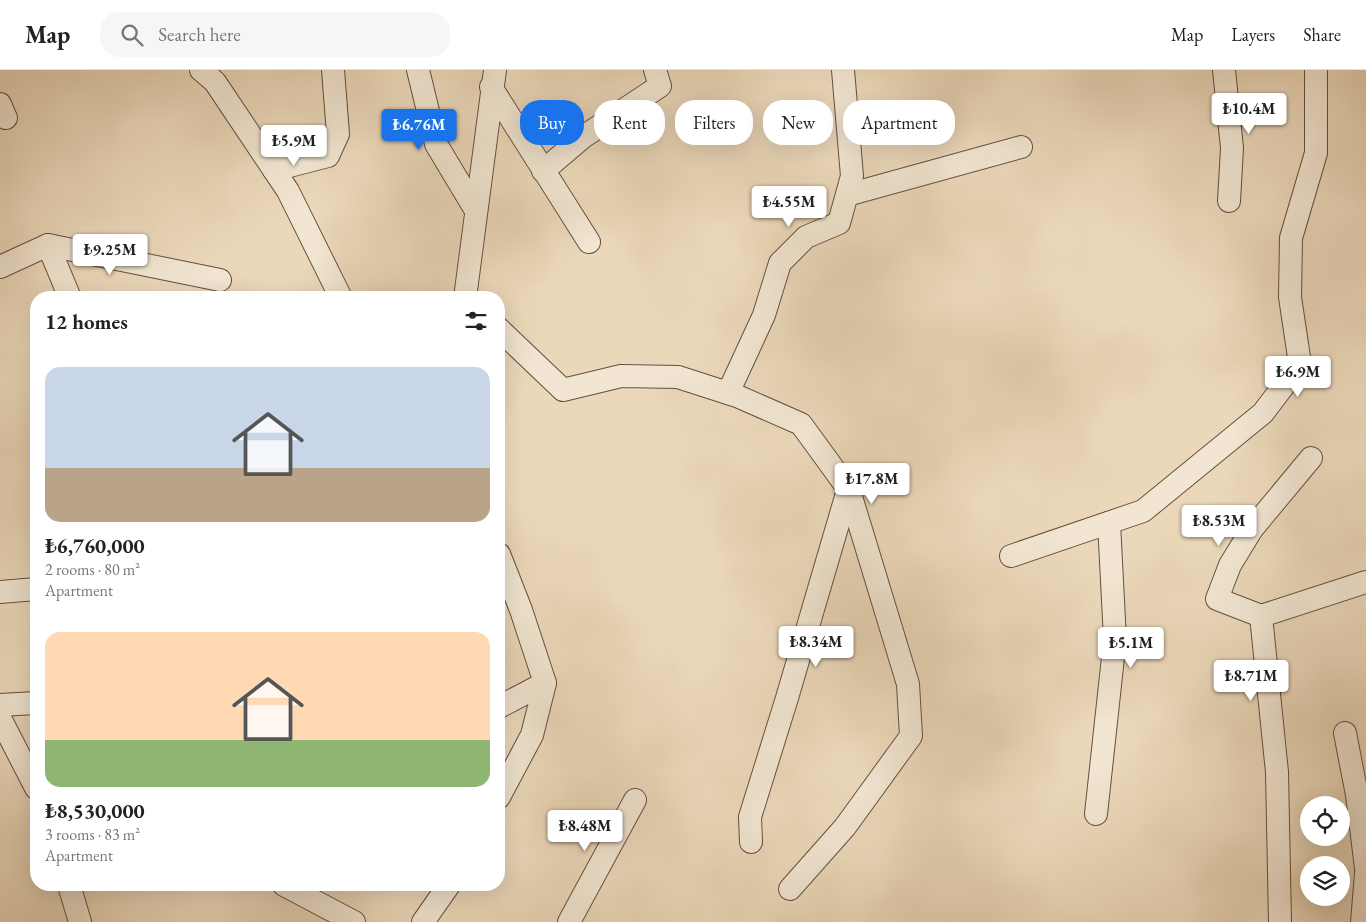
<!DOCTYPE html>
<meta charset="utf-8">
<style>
body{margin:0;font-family:"EB Garamond",serif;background:#f6f6f6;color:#222;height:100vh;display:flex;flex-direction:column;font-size:19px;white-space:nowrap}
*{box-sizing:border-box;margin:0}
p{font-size:16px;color:#767676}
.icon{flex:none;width:28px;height:28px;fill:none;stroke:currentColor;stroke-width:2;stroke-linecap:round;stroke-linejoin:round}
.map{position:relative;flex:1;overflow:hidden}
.side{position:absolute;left:30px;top:221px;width:475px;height:600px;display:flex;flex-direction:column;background:#fff;border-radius:20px;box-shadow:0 5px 20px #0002}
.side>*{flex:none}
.hud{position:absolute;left:520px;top:30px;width:475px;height:45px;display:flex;gap:10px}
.buttons{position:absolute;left:1300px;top:726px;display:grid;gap:10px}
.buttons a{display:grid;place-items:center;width:50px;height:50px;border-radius:50%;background:#fff;box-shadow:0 5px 20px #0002;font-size:25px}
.price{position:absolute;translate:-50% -42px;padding:0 11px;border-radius:5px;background:#fff;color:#222;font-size:16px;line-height:32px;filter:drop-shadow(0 1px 2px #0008)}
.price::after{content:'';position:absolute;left:50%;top:30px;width:15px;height:11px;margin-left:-8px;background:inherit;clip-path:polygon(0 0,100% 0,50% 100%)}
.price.active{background:#1a73e8;color:#fff}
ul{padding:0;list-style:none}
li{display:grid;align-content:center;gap:10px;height:265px;padding:0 15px}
li span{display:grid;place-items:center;height:155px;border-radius:15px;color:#555}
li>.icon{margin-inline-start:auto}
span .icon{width:90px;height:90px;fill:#fffc;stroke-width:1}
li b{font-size:21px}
h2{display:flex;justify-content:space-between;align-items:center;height:60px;padding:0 15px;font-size:21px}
.pill{padding:0 18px;border-radius:20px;background:#fff;box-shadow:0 5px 20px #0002;font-size:18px;line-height:45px}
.pill.active{background:#1a73e8;color:#fff}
header{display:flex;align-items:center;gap:30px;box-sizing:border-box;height:70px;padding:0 25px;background:#fff;border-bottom:1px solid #e0e0e0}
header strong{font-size:24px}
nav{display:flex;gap:28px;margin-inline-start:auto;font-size:18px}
.search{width:350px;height:45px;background:#f6f6f6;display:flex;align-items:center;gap:12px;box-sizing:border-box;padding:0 18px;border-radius:20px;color:#767676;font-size:19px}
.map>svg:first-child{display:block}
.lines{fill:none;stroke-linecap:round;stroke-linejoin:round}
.minor-casing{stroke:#644f40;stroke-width:24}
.minor{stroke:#f2e6d2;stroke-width:22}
</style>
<header>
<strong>Map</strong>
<div class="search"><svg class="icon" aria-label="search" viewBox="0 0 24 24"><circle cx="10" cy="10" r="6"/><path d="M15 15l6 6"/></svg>Search here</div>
<nav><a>Map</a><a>Layers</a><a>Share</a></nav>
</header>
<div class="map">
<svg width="1366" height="852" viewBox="0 0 1366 852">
<rect width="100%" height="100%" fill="#ebd8ba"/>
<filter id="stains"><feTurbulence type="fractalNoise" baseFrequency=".004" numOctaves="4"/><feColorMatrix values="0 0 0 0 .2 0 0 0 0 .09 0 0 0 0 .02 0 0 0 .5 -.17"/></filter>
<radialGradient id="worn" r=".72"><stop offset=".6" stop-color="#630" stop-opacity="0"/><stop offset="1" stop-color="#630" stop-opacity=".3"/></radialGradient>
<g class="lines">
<g class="minor-casing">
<g id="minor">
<path d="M 201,0 L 215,12 L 288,121 L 341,228"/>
<path d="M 418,0 L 436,74 L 475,139"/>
<path d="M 1224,0 L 1232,78 L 1229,131"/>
<path d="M 491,17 L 589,172"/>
<path d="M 0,34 L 6,48"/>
<path d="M 274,100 L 328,86 L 338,64 L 333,0"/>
<path d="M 543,101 L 583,67 L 660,16 L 655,0"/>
<path d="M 847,125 L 1021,77"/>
<path d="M 48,175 L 70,228"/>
<path d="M 0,197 L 48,175 L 220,210"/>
<path d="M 465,228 L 495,0"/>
<path d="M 499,259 L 563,320 L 621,306 L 678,307 L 737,326 L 801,354 L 849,420 L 908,614 L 911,666 L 845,757 L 790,819"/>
<path d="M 728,323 L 764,245 L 780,193 L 806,167 L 839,153 L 852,106 L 843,0"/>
<path d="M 499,484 L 521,540 L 545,613 L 532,665 L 499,727"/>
<path d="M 1011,486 L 1143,441 L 1263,343 L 1300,294 L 1290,227 L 1291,168 L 1316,83 L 1316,0"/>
<path d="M 0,522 L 36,519"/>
<path d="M 1261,546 L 1217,529 L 1230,495 L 1252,459 L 1311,388"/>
<path d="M 0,635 L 36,633"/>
<path d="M 499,637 L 545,613"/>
<path d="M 0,648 L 36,718"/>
<path d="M 1345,663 L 1357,725 L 1366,798"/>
<path d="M 1096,744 L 1115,569 L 1109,453"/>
<path d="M 751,772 L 750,747 L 787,628 L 848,420"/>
<path d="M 69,815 L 80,852"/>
<path d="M 284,815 L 354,852"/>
<path d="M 423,852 L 449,815"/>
<path d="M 569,852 L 635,730"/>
<path d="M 1280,852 L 1277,702 L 1261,546 L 1366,512"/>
<path d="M 1362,852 L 1366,804"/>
</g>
</g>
<use href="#minor" class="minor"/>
</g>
<rect width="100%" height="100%" filter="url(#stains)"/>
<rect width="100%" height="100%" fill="url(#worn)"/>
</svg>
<div class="buttons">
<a><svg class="icon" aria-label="locate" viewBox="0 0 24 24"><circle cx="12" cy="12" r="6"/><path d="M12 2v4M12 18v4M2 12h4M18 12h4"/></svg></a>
<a><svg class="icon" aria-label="layers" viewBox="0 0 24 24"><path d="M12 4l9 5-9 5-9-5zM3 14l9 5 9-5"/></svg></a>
</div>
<b class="price" style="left:1249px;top:65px">₺10.4M</b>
<b class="price active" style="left:419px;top:81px">₺6.76M</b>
<b class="price" style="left:294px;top:97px">₺5.9M</b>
<b class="price" style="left:789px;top:158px">₺4.55M</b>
<b class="price" style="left:110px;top:206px">₺9.25M</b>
<b class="price" style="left:1298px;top:328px">₺6.9M</b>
<b class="price" style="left:872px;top:435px">₺17.8M</b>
<b class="price" style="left:1219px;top:477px">₺8.53M</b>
<b class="price" style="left:816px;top:598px">₺8.34M</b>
<b class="price" style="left:1131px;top:599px">₺5.1M</b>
<b class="price" style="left:1251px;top:632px">₺8.71M</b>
<b class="price" style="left:585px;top:782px">₺8.48M</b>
<div class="hud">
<a class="pill active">Buy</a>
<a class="pill">Rent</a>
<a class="pill">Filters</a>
<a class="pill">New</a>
<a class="pill">Apartment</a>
</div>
<section class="side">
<h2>12 homes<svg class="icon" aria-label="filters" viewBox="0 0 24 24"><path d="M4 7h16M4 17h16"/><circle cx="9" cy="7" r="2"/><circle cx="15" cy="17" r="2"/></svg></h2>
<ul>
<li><span style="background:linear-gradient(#c9d6e8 65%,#b9a48a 0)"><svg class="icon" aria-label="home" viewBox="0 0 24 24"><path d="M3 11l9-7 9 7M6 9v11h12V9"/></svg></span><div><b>₺6,760,000</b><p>2 rooms · 80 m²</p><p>Apartment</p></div></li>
<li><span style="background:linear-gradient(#ffd9b3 70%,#8fb573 0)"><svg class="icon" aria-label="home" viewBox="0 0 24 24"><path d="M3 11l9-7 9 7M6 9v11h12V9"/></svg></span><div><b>₺8,530,000</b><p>3 rooms · 83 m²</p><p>Apartment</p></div></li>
</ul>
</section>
</div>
